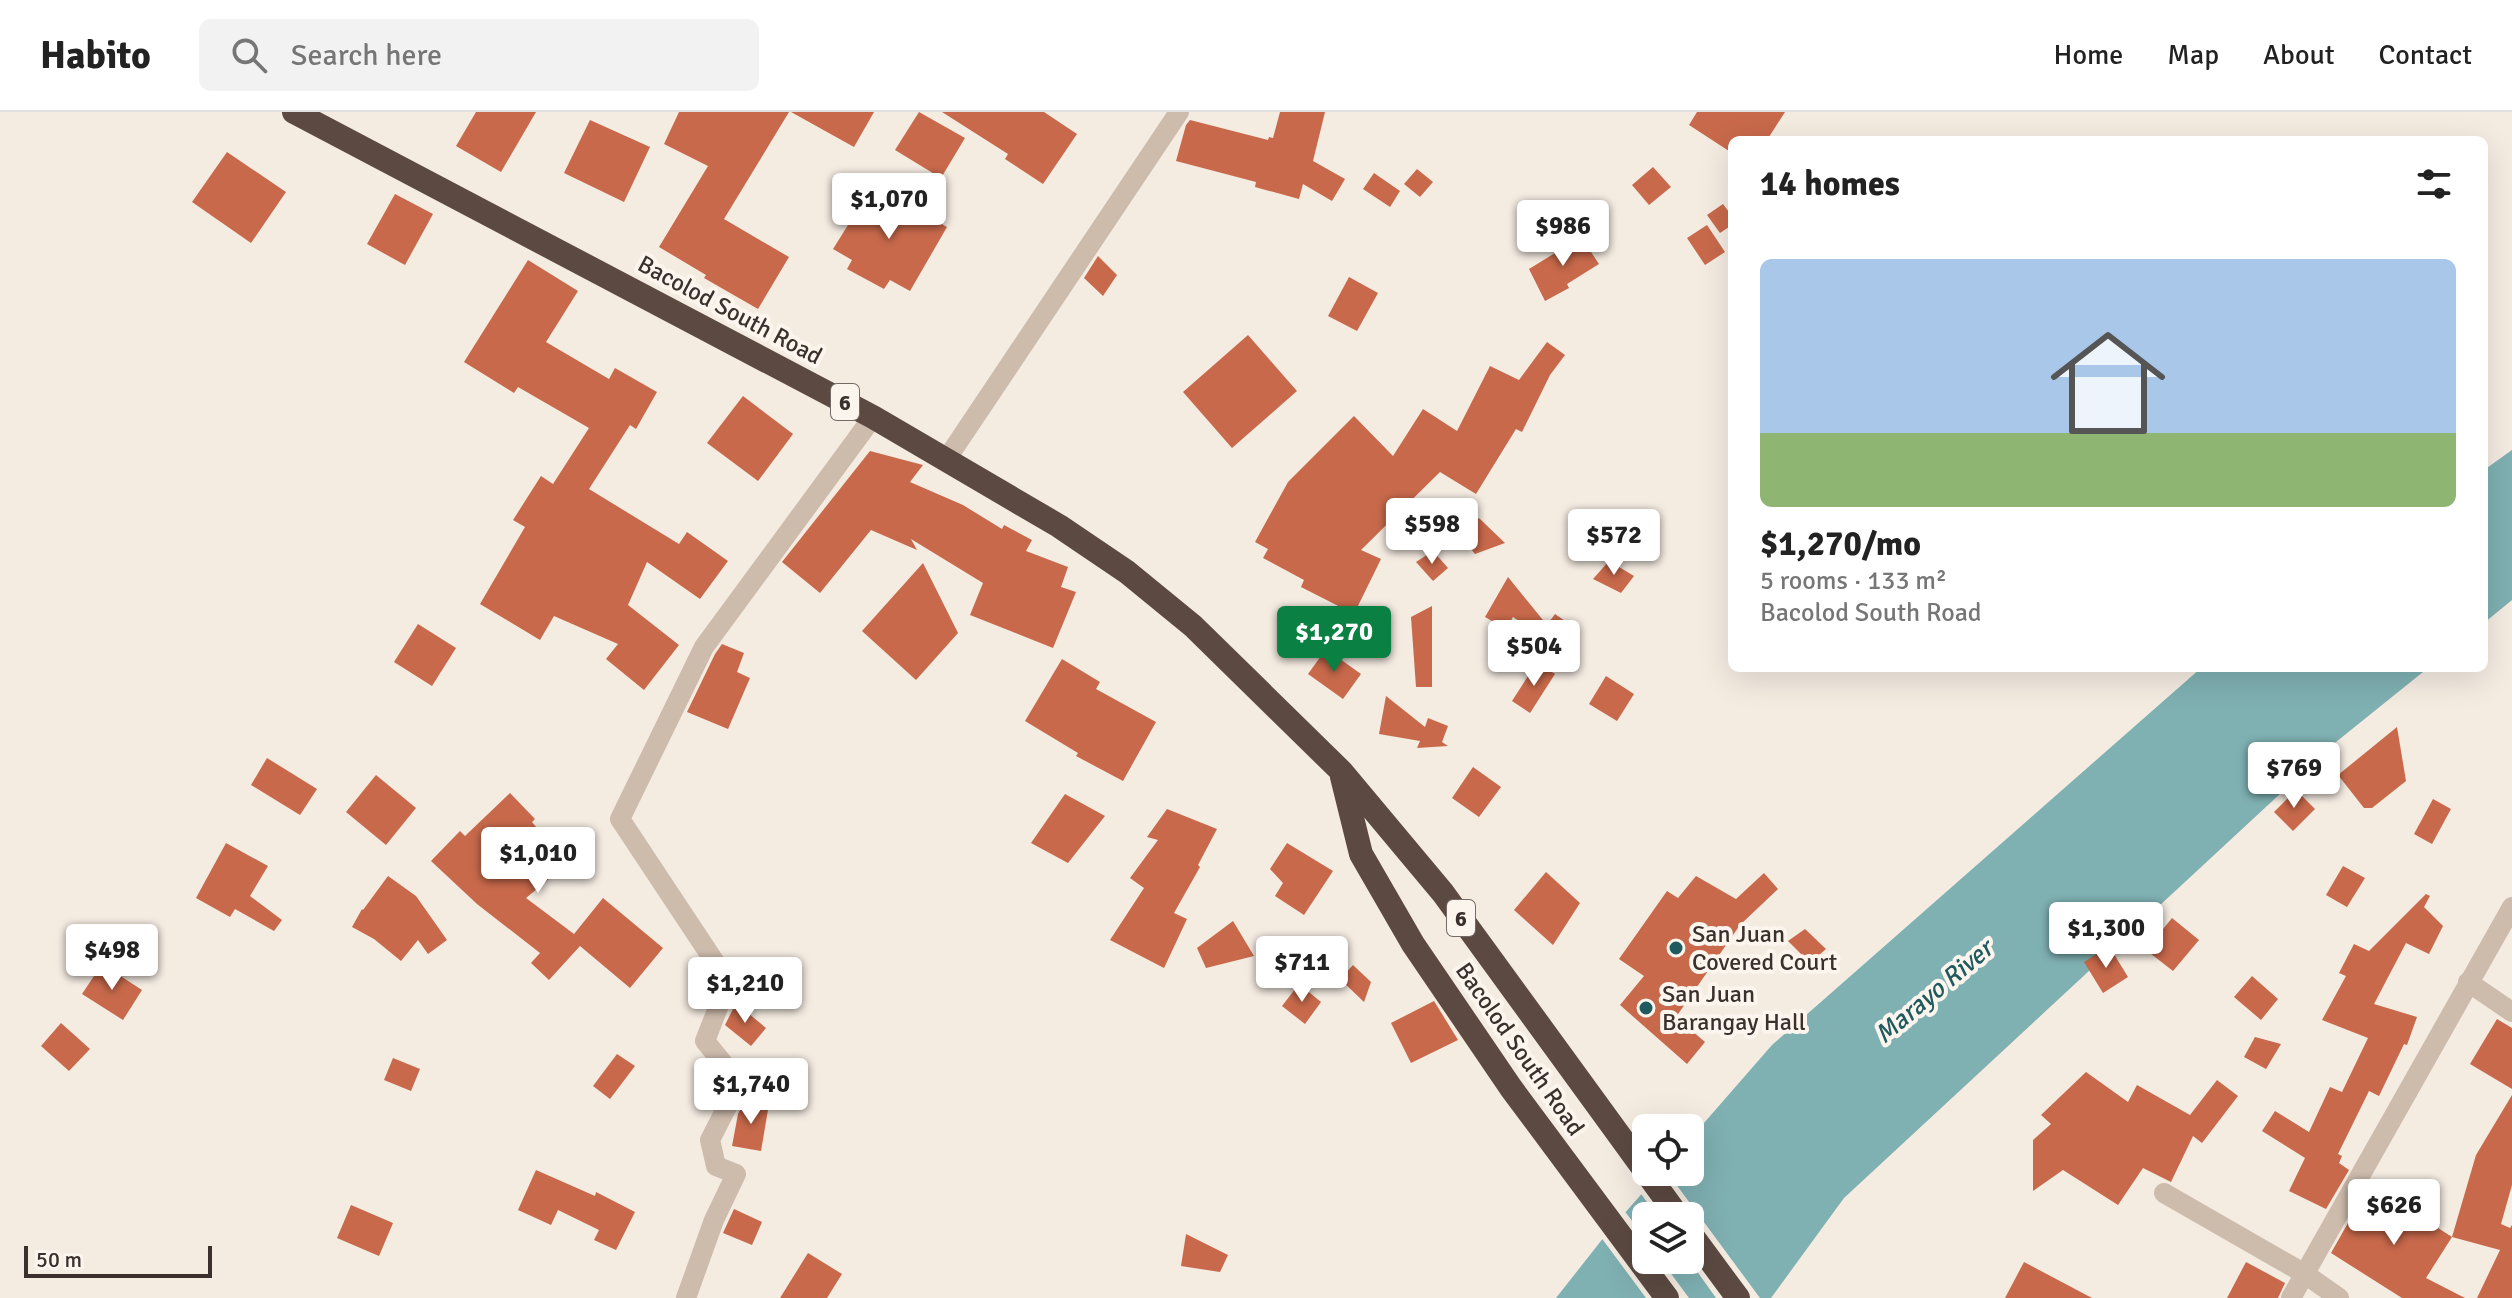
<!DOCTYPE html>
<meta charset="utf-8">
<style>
body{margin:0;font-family:Signika,sans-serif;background:#f2f2f2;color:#222;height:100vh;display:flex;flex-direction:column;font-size:30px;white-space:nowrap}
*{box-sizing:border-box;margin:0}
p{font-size:26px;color:#767676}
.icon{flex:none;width:44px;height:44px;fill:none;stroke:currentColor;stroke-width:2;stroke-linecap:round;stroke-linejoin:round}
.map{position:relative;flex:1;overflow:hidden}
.sheet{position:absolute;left:1728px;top:24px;width:760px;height:536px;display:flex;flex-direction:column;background:#fff;border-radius:12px;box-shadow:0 8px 32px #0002}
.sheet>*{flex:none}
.fabs{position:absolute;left:1632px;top:1002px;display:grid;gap:16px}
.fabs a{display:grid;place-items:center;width:72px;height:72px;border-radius:12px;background:#fff;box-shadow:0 8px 32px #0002;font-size:40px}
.scale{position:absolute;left:24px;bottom:20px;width:188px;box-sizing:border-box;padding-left:8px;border:4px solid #3b302b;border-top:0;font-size:22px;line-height:28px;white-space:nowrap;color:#3b302b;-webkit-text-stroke:6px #fbf5ee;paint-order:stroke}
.price{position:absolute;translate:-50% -68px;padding:0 18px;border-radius:8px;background:#fff;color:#222;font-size:26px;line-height:52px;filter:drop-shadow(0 2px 4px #0008)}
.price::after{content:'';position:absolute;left:50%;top:48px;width:24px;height:18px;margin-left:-12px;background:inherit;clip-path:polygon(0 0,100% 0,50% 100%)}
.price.on{background:#0b8043;color:#fff}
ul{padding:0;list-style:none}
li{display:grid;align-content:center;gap:16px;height:424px;padding:0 32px}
li span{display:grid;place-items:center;height:248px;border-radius:12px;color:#555}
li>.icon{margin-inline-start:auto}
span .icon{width:144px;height:144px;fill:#fffc;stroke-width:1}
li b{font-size:34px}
h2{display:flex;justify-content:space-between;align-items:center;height:96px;padding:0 32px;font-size:34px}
header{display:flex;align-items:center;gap:48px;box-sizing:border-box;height:112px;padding:0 40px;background:#fff;border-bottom:2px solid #e0e0e0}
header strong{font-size:38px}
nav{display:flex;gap:44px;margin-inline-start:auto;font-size:28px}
.search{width:560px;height:72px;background:#f2f2f2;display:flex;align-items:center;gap:20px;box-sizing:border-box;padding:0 28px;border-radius:12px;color:#767676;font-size:30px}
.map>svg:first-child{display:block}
.water{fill:#7fb0b2;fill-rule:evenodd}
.pier{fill:#f4ebe1}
.building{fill:#c8694b}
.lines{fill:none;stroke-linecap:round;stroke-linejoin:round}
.minor{stroke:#cdbbac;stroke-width:20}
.highway{stroke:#5c4a42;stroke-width:24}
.poi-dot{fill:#1f5a5e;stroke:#fbf5ee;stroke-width:3}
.labels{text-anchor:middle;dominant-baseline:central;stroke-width:8;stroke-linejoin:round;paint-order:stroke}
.shield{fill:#fbf5ee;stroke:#756b66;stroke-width:2}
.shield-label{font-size:22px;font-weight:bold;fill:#3b302b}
.street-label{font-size:24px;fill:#3b302b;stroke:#fbf5ee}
.poi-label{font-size:24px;fill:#3b302b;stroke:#fbf5ee;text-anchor:start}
.water-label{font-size:26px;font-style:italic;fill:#1f5a5e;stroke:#fbf5ee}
</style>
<header>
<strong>Habito</strong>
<div class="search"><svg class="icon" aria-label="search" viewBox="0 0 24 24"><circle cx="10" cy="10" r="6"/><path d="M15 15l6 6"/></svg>Search here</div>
<nav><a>Home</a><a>Map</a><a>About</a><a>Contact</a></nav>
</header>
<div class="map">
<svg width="2512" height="1186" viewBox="0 0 2512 1186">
<rect width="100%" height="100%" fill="#f4ebe1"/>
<g class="water">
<path d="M 2512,338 L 2512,488 L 2484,511 L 2484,358 Z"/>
<path d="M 2201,556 L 2428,556 L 2336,630 L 1844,1086 L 1771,1186 L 1556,1186 L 1608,1120 L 1661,1060 L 1690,1060 L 1690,1027 L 1772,933 ZM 1646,1104 L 1690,1104 L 1690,1148 L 1646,1148 Z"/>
</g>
<g class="pier">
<path d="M 1656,1060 L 1667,1060 L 1760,1186 L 1716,1186 L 1689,1148 L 1690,1104 L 1657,1104 L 1639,1079 Z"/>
<path d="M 1623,1097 L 1646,1127 L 1646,1148 L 1661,1148 L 1689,1186 L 1646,1186 L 1600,1124 Z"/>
</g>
<g class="building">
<path d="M 476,0 L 536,0 L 501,60 L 456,34 Z"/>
<path d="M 679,0 L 789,0 L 724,107 L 789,145 L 758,197 L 704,166 L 706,163 L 659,135 L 708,54 L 664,32 Z"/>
<path d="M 791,0 L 874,0 L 854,35 Z"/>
<path d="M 919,0 L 965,26 L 941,66 L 895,38 Z"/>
<path d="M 942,0 L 1044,0 L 1077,22 L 1043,72 L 1005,47 L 1008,42 Z"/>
<path d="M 1280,0 L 1325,0 L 1313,49 L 1345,67 L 1332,89 L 1303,72 L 1299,87 L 1255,75 L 1256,70 L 1176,49 L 1186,13 L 1190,8 L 1268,28 L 1269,25 L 1273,26 Z"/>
<path d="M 1697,0 L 1785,0 L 1767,28 L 1732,28 L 1732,41 L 1689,13 Z"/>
<path d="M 590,8 L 650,35 L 624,90 L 564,61 Z"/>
<path d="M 227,40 L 286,80 L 251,131 L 192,90 Z"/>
<path d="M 1653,55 L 1671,75 L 1649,93 L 1632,73 Z"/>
<path d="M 1417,57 L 1433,70 L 1420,85 L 1404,72 Z"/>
<path d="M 1374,61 L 1400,79 L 1390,95 L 1363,77 Z"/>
<path d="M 873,73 L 947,115 L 910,179 L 890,168 L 884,177 L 847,157 L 852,148 L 833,137 Z"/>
<path d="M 395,82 L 433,102 L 405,153 L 367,132 Z"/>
<path d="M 1723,92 L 1732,104 L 1732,113 L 1720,121 L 1707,103 Z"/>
<path d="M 1707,113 L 1725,140 L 1705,153 L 1687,126 Z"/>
<path d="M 1581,125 L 1599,152 L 1567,172 L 1569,176 L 1545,189 L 1529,157 Z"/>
<path d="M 1098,144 L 1117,163 L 1103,184 L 1084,166 Z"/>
<path d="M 528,148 L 578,179 L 546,230 L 609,267 L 615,256 L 657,280 L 636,317 L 630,313 L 589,377 L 679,432 L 687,420 L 728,449 L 700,487 L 647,450 L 628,493 L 679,533 L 644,578 L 606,547 L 618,532 L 554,504 L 540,528 L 480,492 L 525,415 L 513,408 L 541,364 L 553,372 L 589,316 L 518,275 L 514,281 L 464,250 Z"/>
<path d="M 1349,165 L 1378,181 L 1357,219 L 1328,204 Z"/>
<path d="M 1248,223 L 1297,279 L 1232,336 L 1183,280 Z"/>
<path d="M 1547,230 L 1565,243 L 1550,263 L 1522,320 L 1516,317 L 1476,382 L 1440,360 L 1361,438 L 1381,447 L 1354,502 L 1301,475 L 1304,468 L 1263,446 L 1268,437 L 1255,430 L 1288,370 L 1354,304 L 1393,344 L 1423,297 L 1457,319 L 1490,254 L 1519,268 Z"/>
<path d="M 743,284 L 793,322 L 758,369 L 707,331 Z"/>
<path d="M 870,339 L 923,353 L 910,370 L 963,393 L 1002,417 L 1004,413 L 1032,428 L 1026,439 L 1068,455 L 1061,475 L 1076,480 L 1053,536 L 970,503 L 983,471 L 911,427 L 917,438 L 871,418 L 820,481 L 782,450 Z"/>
<path d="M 1479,406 L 1505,431 L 1475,442 L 1460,423 Z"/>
<path d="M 1433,439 L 1448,456 L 1433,469 L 1416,450 Z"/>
<path d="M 1609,449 L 1634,464 L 1621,481 L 1593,467 Z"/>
<path d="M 923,451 L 958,521 L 916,568 L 862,519 Z"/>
<path d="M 1508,465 L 1547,513 L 1555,502 L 1577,517 L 1562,538 L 1513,505 L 1506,517 L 1485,505 Z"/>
<path d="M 1432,494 L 1432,575 L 1416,575 L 1411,505 Z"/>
<path d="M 418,512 L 456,536 L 432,574 L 394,550 Z"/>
<path d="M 722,532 L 744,541 L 737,560 L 750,566 L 728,617 L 687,600 L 715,542 Z"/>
<path d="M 1326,537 L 1361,562 L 1343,587 L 1308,562 Z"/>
<path d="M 1062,547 L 1100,570 L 1096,577 L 1156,610 L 1123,669 L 1076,644 L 1078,641 L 1025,609 Z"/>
<path d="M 1537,550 L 1555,562 L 1530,601 L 1512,589 Z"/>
<path d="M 1606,564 L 1634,582 L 1617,609 L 1589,592 Z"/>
<path d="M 1386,584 L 1425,615 L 1428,606 L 1448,614 L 1442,630 L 1448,634 L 1417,636 L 1420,629 L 1379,622 Z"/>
<path d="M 2397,615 L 2406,669 L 2372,696 L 2364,696 L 2338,663 Z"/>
<path d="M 267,646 L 317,677 L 300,703 L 251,673 Z"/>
<path d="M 1473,655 L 1501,675 L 1479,705 L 1452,686 Z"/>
<path d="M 376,663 L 416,696 L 386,733 L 346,700 Z"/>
<path d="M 2296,678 L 2315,697 L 2293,719 L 2274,700 Z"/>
<path d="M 510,681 L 535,707 L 532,710 L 567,752 L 526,786 L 574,822 L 603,786 L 663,836 L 630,876 L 580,834 L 549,868 L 531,851 L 540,841 L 477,792 L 431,749 L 460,719 L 465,724 Z"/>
<path d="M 1065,682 L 1105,704 L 1068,751 L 1031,731 Z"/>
<path d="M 2433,687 L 2451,697 L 2432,732 L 2414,722 Z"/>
<path d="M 1167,697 L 1217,717 L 1198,753 L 1200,755 L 1174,801 L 1187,807 L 1164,856 L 1110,828 L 1144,776 L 1130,766 L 1158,728 L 1147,725 Z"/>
<path d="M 226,731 L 268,754 L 250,784 L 282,808 L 274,819 L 235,797 L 230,805 L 196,786 Z"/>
<path d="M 1287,731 L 1333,759 L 1304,803 L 1275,784 L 1283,771 L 1270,757 Z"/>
<path d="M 2343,754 L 2365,766 L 2347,795 L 2326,783 Z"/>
<path d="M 1546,760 L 1580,791 L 1553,833 L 1514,798 Z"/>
<path d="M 1764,761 L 1778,777 L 1740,813 L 1676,905 L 1705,930 L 1687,952 L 1620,893 L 1644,864 L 1619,847 L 1667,779 L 1678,786 L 1696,764 L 1736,787 Z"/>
<path d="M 388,764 L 416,784 L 447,828 L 428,842 L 418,828 L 401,849 L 374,827 L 352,815 L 362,797 L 363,798 Z"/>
<path d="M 2426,782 L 2430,784 L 2424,795 L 2443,814 L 2429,842 L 2406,831 L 2374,892 L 2417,905 L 2407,933 L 2404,932 L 2379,984 L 2369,979 L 2338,1042 L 2342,1044 L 2339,1051 L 2349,1058 L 2326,1097 L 2289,1079 L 2305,1046 L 2262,1019 L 2275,999 L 2309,1020 L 2330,975 L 2342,980 L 2368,926 L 2322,908 L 2346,864 L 2339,861 L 2354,832 L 2369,839 Z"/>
<path d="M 2172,806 L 2199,828 L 2173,859 L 2146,838 Z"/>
<path d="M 1233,809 L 1254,844 L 1206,856 L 1197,836 Z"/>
<path d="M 1805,817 L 1826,837 L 1810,851 L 1788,829 Z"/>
<path d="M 2109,834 L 2128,865 L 2103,881 L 2084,850 Z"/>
<path d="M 102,852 L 142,878 L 123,908 L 82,882 Z"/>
<path d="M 1353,853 L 1371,870 L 1364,890 L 1340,867 Z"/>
<path d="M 2252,864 L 2278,887 L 2261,908 L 2234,885 Z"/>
<path d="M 1299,872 L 1321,890 L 1305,912 L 1282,894 Z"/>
<path d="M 1434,889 L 1458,928 L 1411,951 L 1391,911 Z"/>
<path d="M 736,891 L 766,916 L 751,934 L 725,913 Z"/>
<path d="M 2497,907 L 2512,916 L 2512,977 L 2470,952 Z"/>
<path d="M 61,911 L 90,937 L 69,959 L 41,934 Z"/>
<path d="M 2255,925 L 2281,932 L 2266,957 L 2244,945 Z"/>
<path d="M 617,942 L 635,954 L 610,987 L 593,974 Z"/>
<path d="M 393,946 L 420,957 L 411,979 L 384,968 Z"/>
<path d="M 2086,960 L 2128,990 L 2137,973 L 2190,1003 L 2217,968 L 2238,984 L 2202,1031 L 2193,1024 L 2171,1070 L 2143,1056 L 2118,1093 L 2063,1058 L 2033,1079 L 2033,1028 L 2051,1012 L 2041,1003 Z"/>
<path d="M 2512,983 L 2512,1073 L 2501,1112 L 2510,1116 L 2512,1113 L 2512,1186 L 2477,1186 L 2500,1138 L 2452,1125 L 2476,1043 Z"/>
<path d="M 745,988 L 769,992 L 761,1039 L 732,1034 L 738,1002 Z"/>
<path d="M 536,1058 L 595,1084 L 596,1080 L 635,1100 L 616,1138 L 594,1128 L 599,1118 L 558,1098 L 551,1113 L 518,1098 Z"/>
<path d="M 2370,1072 L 2452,1125 L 2426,1166 L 2465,1186 L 2402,1186 L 2331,1141 Z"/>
<path d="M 351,1093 L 393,1111 L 379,1144 L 337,1126 Z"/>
<path d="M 734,1097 L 762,1110 L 752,1133 L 723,1121 Z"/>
<path d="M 1186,1122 L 1228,1143 L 1220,1160 L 1181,1154 Z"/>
<path d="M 808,1141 L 842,1162 L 827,1186 L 780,1186 Z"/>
<path d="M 2024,1150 L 2092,1186 L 2005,1186 Z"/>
<path d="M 2246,1150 L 2285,1171 L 2278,1186 L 2227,1186 Z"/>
</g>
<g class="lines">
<g class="minor">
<path d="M 946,348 L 1179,0"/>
<path d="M 2468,870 L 2512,900"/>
<path d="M 2164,1081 L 2305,1162 L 2339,1186"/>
<path d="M 686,1186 L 714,1108 L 736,1062 L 716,1054 L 710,1028 L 739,971 L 705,929 L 728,870 L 620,707 L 704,535 L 873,305"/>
<path d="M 2291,1186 L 2512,795"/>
</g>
<g class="highway">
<path d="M 294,0 L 873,305 L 1059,414 L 1127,460 L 1193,514 L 1341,659 L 1443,781 L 1678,1104"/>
<path d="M 1342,665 L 1361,742 L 1413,832 L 1511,976 L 1667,1186"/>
<path d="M 1690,1121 L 1738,1186"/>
</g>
</g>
<g class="poi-dot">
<circle cx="1676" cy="836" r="8"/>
<circle cx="1646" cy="896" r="8"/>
</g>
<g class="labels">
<g class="shield">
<rect x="831" y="272" width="28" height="36" rx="6"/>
<rect x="1447" y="788" width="28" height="36" rx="6"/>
</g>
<g class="shield-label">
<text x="845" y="290">6</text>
<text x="1461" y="806">6</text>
</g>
<g class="street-label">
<text transform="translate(730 198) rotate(28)">Bacolod South Road</text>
<text transform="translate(1520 937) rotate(55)">Bacolod South Road</text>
</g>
<g class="poi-label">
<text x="1692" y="822">San Juan<tspan x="1692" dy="28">Covered Court</tspan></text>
<text x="1662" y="882">San Juan<tspan x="1662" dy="28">Barangay Hall</tspan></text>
</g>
<g class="water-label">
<text transform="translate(1934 880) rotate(-40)">Marayo River</text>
</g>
</g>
</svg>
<div class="fabs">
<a><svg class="icon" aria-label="locate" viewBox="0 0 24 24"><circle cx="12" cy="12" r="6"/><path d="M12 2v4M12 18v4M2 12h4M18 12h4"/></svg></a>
<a><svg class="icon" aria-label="layers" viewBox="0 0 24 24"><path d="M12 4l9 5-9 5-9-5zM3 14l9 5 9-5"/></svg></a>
</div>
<div class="scale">50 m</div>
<b class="price" style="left:889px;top:129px">$1,070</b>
<b class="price" style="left:1563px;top:156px">$986</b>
<b class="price" style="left:1432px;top:454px">$598</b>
<b class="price" style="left:1614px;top:465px">$572</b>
<b class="price on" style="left:1334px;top:562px">$1,270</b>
<b class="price" style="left:1534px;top:576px">$504</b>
<b class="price" style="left:2294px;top:698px">$769</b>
<b class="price" style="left:538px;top:783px">$1,010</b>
<b class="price" style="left:2106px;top:858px">$1,300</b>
<b class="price" style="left:112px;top:880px">$498</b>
<b class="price" style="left:1302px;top:892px">$711</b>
<b class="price" style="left:745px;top:913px">$1,210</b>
<b class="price" style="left:751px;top:1014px">$1,740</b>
<b class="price" style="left:2394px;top:1135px">$626</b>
<section class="sheet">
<h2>14 homes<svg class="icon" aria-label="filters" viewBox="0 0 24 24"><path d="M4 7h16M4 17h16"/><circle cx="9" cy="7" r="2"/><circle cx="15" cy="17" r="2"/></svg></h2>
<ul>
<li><span style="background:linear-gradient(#a9c7e8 70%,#8fb573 0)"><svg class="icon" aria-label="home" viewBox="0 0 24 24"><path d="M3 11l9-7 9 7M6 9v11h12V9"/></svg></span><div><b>$1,270/mo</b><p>5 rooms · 133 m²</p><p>Bacolod South Road</p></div></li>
</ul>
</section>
</div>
